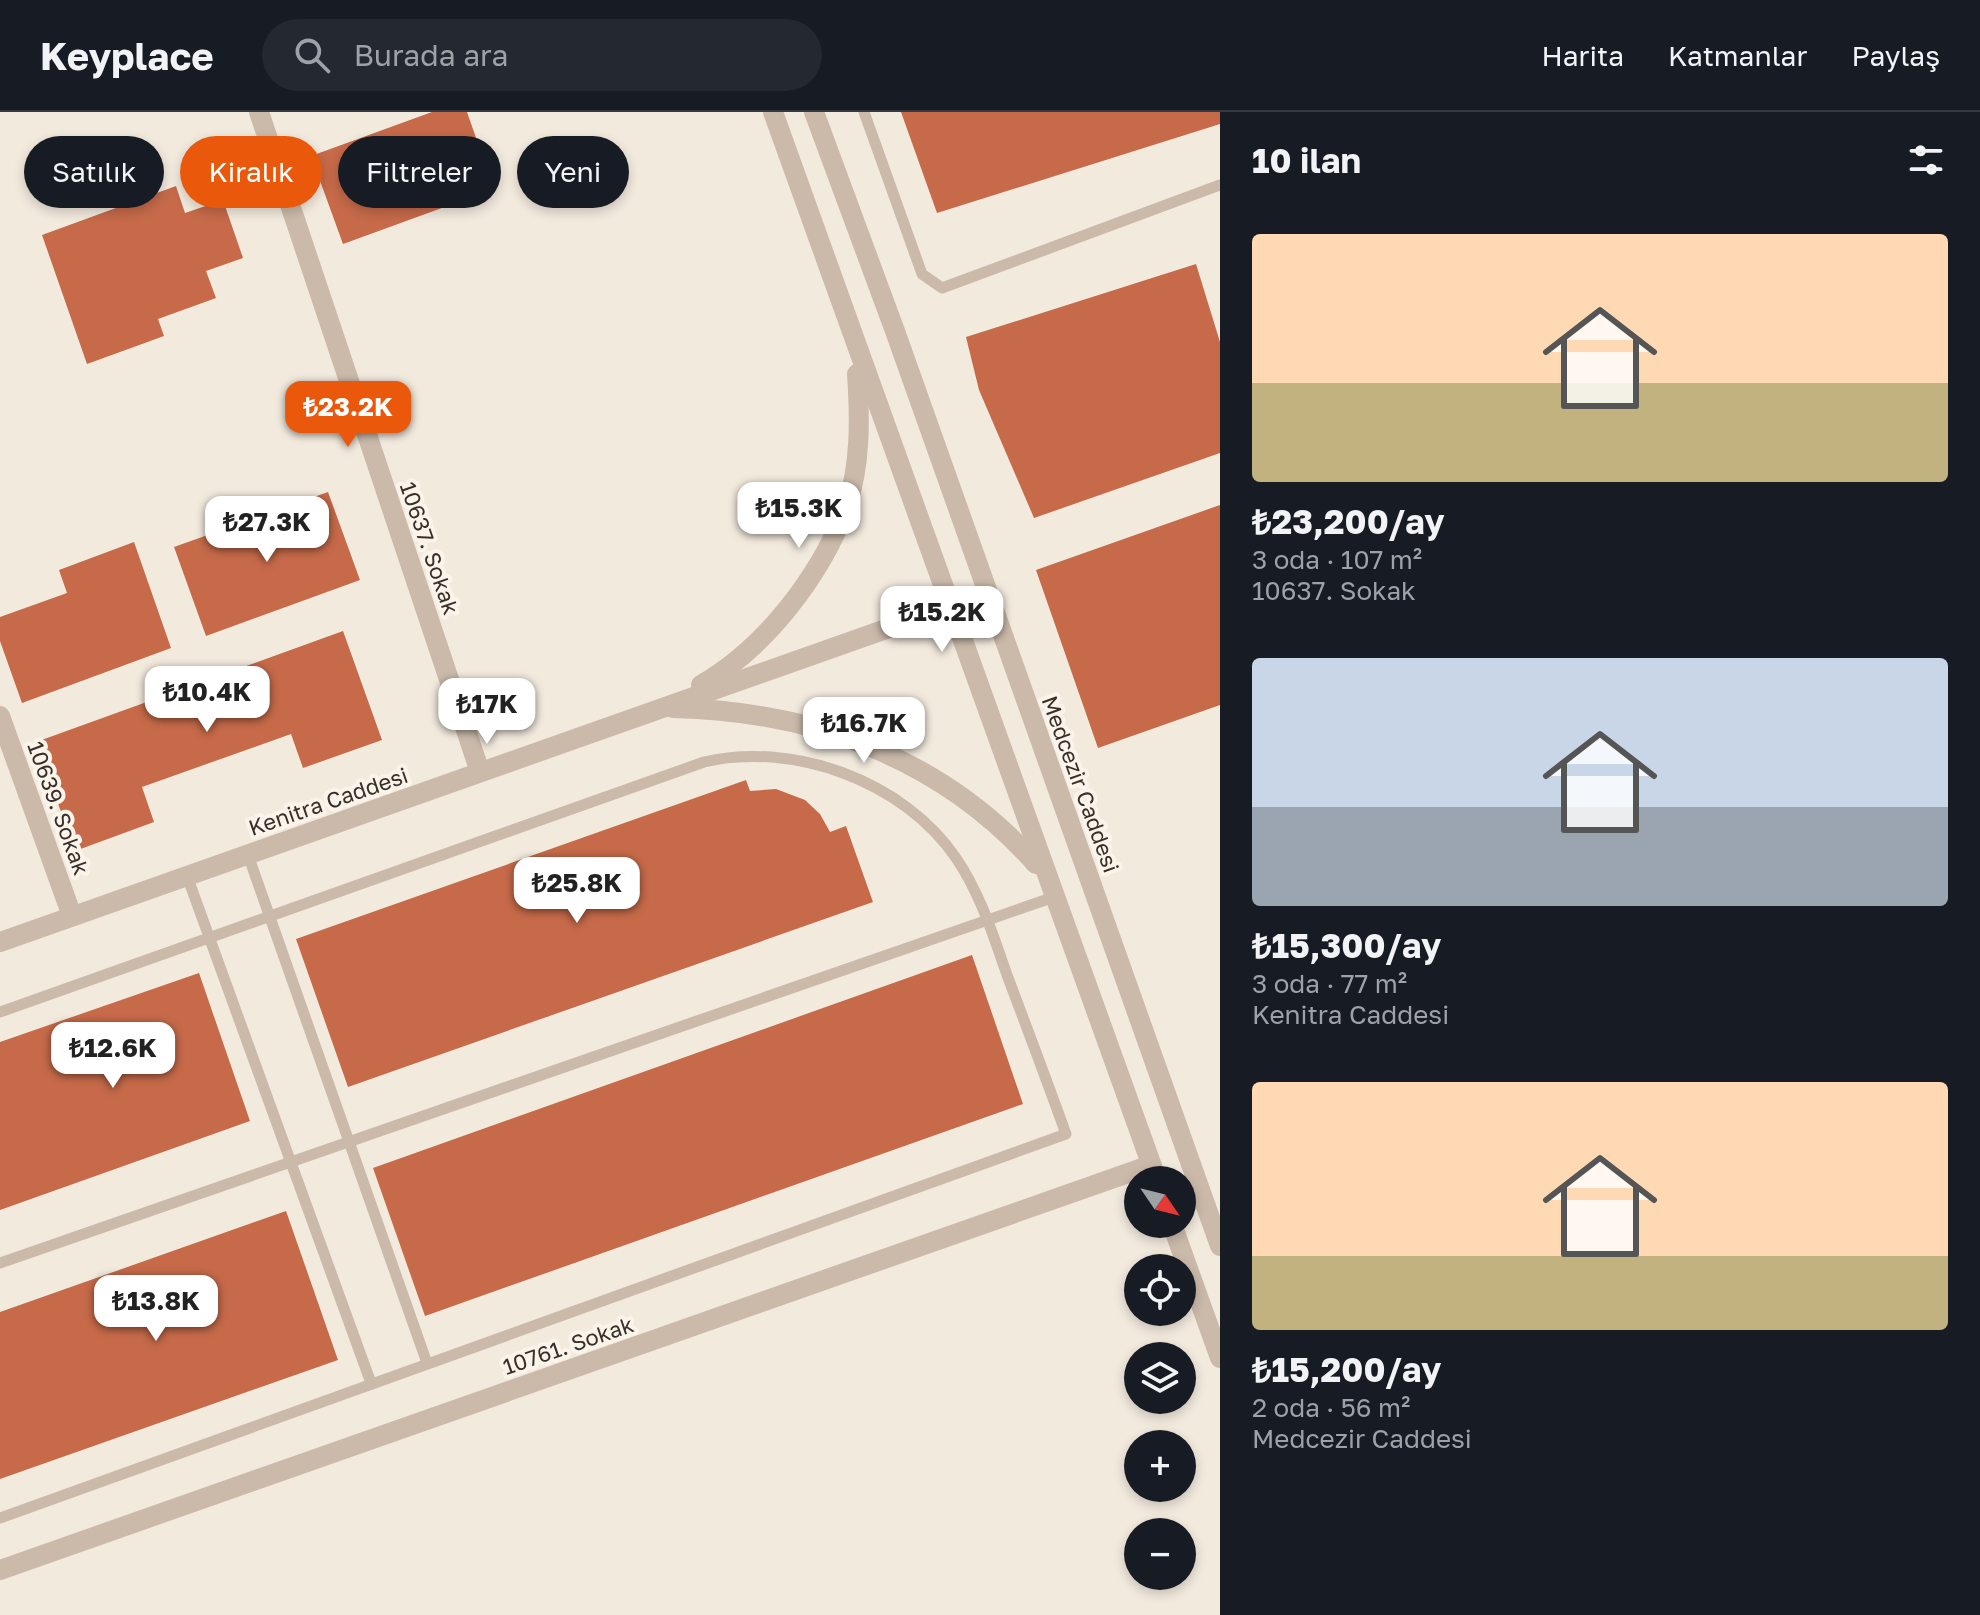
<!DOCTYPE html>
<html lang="tr">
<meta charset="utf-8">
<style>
body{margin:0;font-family:"Golos Text",sans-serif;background:#242831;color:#f1f3f6;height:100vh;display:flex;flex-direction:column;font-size:30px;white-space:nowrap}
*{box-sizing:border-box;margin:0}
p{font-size:26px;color:#9ea1a6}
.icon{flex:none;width:44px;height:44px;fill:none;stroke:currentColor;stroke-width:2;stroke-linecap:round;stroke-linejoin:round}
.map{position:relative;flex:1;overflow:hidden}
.panel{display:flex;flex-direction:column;background:#171b24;width:760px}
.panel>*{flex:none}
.top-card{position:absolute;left:24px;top:24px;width:760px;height:72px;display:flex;gap:16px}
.needle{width:52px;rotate:125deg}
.buttons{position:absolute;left:1124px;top:1054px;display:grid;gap:16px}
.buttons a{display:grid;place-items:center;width:72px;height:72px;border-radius:50%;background:#171b24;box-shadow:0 4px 12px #0003;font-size:40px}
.price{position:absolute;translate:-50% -68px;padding:0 18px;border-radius:16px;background:#fff;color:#222;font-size:26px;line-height:52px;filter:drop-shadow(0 2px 4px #0008)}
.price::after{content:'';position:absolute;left:50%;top:48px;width:24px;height:18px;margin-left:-12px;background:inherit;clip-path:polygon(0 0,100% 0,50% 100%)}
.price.current{background:#ea580c;color:#fff}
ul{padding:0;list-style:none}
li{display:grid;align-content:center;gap:16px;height:424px;padding:0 32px}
li span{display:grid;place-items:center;height:248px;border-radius:8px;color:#555}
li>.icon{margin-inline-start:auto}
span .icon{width:144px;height:144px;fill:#fffc;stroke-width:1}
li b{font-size:34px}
h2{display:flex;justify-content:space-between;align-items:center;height:96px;padding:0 32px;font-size:34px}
.tag{padding:0 28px;border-radius:36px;background:#171b24;box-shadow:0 4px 12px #0003;font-size:28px;line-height:72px}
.tag.current{background:#ea580c;color:#fff}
header{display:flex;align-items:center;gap:48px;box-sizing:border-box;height:112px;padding:0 40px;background:#171b24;border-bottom:2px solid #363941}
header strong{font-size:38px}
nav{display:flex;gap:44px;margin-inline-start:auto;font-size:28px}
.search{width:560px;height:72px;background:#242831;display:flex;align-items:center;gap:20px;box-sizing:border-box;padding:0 28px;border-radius:44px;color:#9ea1a6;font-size:30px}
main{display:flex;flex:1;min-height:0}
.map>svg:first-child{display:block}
.building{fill:#c66a49}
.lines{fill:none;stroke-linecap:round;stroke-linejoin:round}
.service{stroke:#cbbaaa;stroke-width:11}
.minor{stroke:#cbbaaa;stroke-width:20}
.tertiary{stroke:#cbbaaa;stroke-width:20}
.labels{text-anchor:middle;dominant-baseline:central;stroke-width:8;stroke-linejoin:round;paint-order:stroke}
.street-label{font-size:22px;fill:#392f29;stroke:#faf4eb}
</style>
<header>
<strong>Keyplace</strong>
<div class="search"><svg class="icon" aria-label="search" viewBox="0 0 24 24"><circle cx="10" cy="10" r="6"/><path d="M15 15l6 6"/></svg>Burada ara</div>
<nav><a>Harita</a><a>Katmanlar</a><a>Paylaş</a></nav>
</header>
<main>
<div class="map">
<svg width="1220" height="1503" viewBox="0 0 1220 1503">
<rect width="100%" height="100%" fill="#f3eade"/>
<g class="building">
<path d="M 432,0 L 467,0 L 494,77 L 343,132 L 311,44 Z"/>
<path d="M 901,0 L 1220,0 L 1220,12 L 937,101 Z"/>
<path d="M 176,74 L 185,101 L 223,88 L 243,146 L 206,159 L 216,186 L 158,207 L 164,224 L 87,252 L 42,123 Z"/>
<path d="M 1196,152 L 1220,230 L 1220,341 L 1034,406 L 979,278 L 966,225 Z"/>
<path d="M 328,380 L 360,468 L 206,524 L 174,435 Z"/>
<path d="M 1220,393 L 1220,593 L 1098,636 L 1036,458 Z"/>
<path d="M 134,430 L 171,536 L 22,591 L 0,529 L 0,505 L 67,481 L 59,458 Z"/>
<path d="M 343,519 L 382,628 L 303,656 L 291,622 L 142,675 L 154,710 L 75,739 L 36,630 Z"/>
<path d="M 746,668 L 750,679 L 776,677 L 805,688 L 820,702 L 830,720 L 846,714 L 873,790 L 348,975 L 296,827 Z"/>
<path d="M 972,843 L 1023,992 L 425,1204 L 373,1056 Z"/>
<path d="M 199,861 L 250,1009 L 0,1098 L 0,930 Z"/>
<path d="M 286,1099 L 338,1248 L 0,1367 L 0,1200 Z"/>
</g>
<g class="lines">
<g class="service">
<path d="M 864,0 L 922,162 L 942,176 L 1220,73"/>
<path d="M 248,743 L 427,1251"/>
<path d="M 187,764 L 371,1271"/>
<path d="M 0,900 L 704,650 C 793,629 904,669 956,746 C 980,781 993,823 1007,863 C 1027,916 1047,969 1066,1022 L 0,1406"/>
<path d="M 0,1151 L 1054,785"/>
</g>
<g class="minor">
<path d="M 259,0 L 480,660"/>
<path d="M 0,604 L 72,804"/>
<path d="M 0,1458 L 1151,1053"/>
</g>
<g class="tertiary">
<path d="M 773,0 L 1157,1068"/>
<path d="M 814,0 L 895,219 L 1220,1134"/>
<path d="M 701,573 C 765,536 820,465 846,396 C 861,354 860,306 857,262"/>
<path d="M 673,596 C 813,599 942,646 1036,752"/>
<path d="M 0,830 L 988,481"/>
<path d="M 1172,1112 L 1220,1246"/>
</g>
</g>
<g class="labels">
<g class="street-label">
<text transform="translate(430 436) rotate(71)">10637. Sokak</text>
<text transform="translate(1081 672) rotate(70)">Medcezir Caddesi</text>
<text transform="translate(328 689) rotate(-19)">Kenitra Caddesi</text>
<text transform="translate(59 696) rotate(70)">10639. Sokak</text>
<text transform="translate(568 1233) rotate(-19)">10761. Sokak</text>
</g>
</g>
</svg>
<div class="buttons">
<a><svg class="needle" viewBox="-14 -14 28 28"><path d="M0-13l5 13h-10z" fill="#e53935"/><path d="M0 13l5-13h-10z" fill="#9ea1a6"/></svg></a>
<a><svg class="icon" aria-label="locate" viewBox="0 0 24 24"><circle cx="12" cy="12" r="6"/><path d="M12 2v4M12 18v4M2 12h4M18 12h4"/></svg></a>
<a><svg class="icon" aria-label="layers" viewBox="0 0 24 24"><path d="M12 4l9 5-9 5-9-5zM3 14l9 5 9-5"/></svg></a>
<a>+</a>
<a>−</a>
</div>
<b class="price current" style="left:348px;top:337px">₺23.2K</b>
<b class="price" style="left:799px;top:438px">₺15.3K</b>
<b class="price" style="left:267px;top:452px">₺27.3K</b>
<b class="price" style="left:942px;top:542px">₺15.2K</b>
<b class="price" style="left:207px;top:622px">₺10.4K</b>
<b class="price" style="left:487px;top:634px">₺17K</b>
<b class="price" style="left:864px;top:653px">₺16.7K</b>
<b class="price" style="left:577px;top:813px">₺25.8K</b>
<b class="price" style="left:113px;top:978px">₺12.6K</b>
<b class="price" style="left:156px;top:1231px">₺13.8K</b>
<div class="top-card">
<a class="tag">Satılık</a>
<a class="tag current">Kiralık</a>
<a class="tag">Filtreler</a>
<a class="tag">Yeni</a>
</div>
</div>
<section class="panel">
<h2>10 ilan<svg class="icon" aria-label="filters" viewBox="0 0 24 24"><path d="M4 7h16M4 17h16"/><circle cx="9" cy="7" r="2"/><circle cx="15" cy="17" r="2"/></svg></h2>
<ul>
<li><span style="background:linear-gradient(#ffd9b3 60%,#c2b280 0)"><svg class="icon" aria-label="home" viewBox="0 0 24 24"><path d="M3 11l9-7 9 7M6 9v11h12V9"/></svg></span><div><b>₺23,200/ay</b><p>3 oda · 107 m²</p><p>10637. Sokak</p></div></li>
<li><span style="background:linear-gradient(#c9d6e8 60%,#9aa5b1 0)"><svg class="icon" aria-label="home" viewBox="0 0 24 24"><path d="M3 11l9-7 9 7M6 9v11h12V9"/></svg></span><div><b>₺15,300/ay</b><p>3 oda · 77 m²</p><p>Kenitra Caddesi</p></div></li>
<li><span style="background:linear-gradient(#ffd9b3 70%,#c2b280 0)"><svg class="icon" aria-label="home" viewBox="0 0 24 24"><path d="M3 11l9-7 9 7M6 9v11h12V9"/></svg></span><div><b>₺15,200/ay</b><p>2 oda · 56 m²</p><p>Medcezir Caddesi</p></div></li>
</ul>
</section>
</main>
